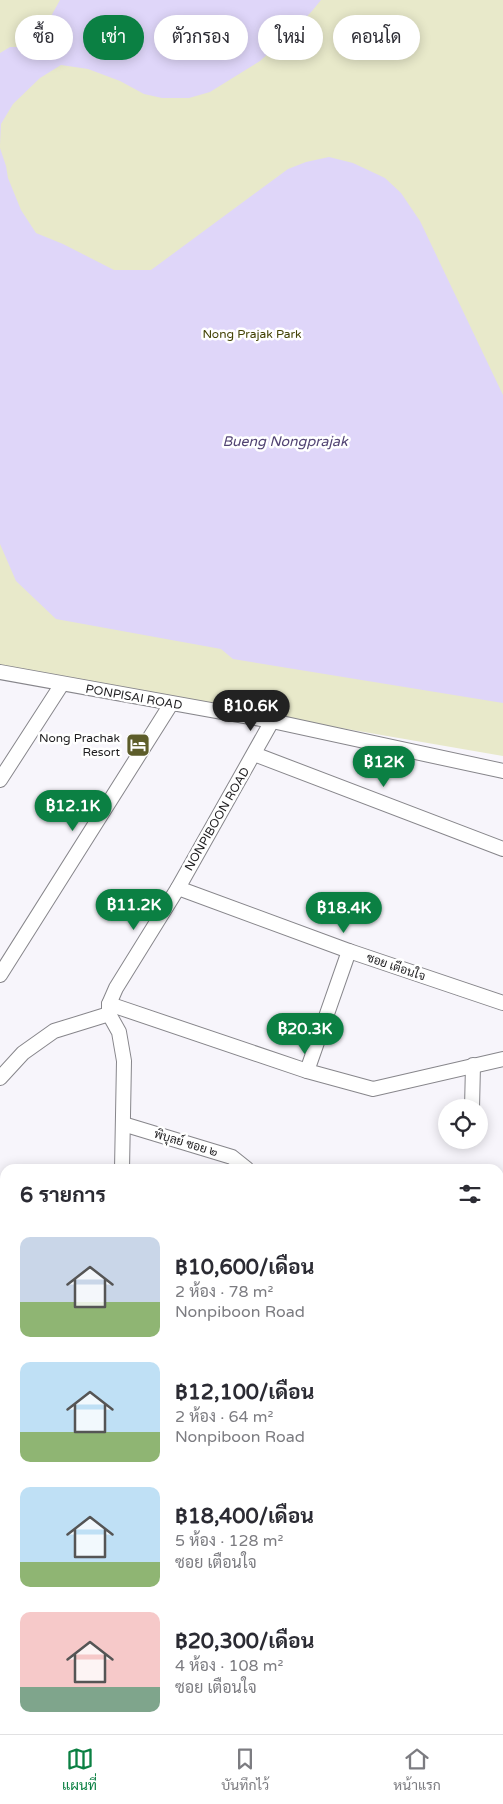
<!DOCTYPE html>
<html lang="th">
<meta charset="utf-8">
<style>
body{margin:0;font-family:"Varela Round",Sarabun,sans-serif;background:#f7f7f7;color:#2b2b33;height:100vh;display:flex;flex-direction:column;font-size:19px;white-space:nowrap}
*{box-sizing:border-box;margin:0}
p{font-size:16px;color:#7c7c81}
.icon{flex:none;width:28px;height:28px;fill:none;stroke:currentColor;stroke-width:2;stroke-linecap:round;stroke-linejoin:round}
.map{position:relative;flex:1;overflow:hidden}
.drawer{position:absolute;left:0px;top:1164px;width:504px;height:571px;display:flex;flex-direction:column;background:#fff;border-radius:15px 15px 0 0;box-shadow:0 2px 12px #0003}
.drawer>*{flex:none}
.hud{position:absolute;left:15px;top:15px;width:474px;height:45px;display:flex;gap:10px}
.buttons{position:absolute;left:438px;top:1099px;display:grid;gap:10px}
.buttons a{display:grid;place-items:center;width:50px;height:50px;border-radius:50%;background:#fff;box-shadow:0 2px 12px #0003;font-size:25px}
.price{position:absolute;translate:-50% -42px;padding:0 11px;border-radius:18px;background:#0b8043;color:#fff;font-size:16px;line-height:32px;filter:drop-shadow(0 1px 2px #0008)}
.price::after{content:'';position:absolute;left:50%;top:30px;width:15px;height:11px;margin-left:-8px;background:inherit;clip-path:polygon(0 0,100% 0,50% 100%)}
.price.active{background:#222;color:#fff}
ul{padding:0;list-style:none}
li{display:flex;align-items:center;gap:15px;height:125px;padding:0 20px}
li span{display:grid;place-items:center;flex:none;width:140px;height:100px;border-radius:10px;color:#555}
li>.icon{margin-inline-start:auto}
span .icon{width:60px;height:60px;fill:#fffc;stroke-width:1}
li b{font-size:21px}
h2{display:flex;justify-content:space-between;align-items:center;height:60px;padding:0 20px;font-size:21px}
.tag{padding:0 18px;border-radius:22px;background:#fff;box-shadow:0 2px 12px #0003;font-size:18px;line-height:45px}
.tag.active{background:#0b8043;color:#fff}
.tab-bar{display:flex;justify-content:space-around;align-items:center;height:70px;border-top:1px solid #e1e1e2;background:#fff;font-size:14px;color:#7c7c81}
.tab-bar a{display:grid;justify-items:center;gap:2px}
.tab-bar .active{color:#0b8043}
.map>svg:first-child{display:block}
.green{fill:#e8e9ca}
.water{fill:#dfd6f9}
.lines{fill:none;stroke-linecap:round;stroke-linejoin:round}
.minor-casing{stroke:#87868b;stroke-width:16}
.minor{stroke:#fff;stroke-width:14}
.labels{text-anchor:middle;dominant-baseline:central;stroke-width:5;stroke-linejoin:round;paint-order:stroke}
.park-label{font-size:12px;fill:#434305;stroke:#fff}
.street-label{font-size:12px;fill:#1d1c1e;stroke:#fff}
.poi-label{font-size:12px;fill:#1d1c1e;stroke:#fff;text-anchor:end}
.water-label{font-size:14px;font-style:italic;fill:#524473;stroke:#fff}
</style>
<div class="map">
<svg width="503" height="1734" viewBox="0 0 503 1734">
<rect width="100%" height="100%" fill="#f7f5fb"/>
<path class="green" d="M 0,0 L 503,0 L 503,756 L 0,669 Z"/>
<g class="water">
<path d="M 60,0 L 321,0 L 312,11 L 292,32 L 260,61 L 210,92 L 189,98 L 162,98 L 144,94 L 120,81 L 88,69 L 61,65 L 40,78 L 13,104 L 1,124 L 0,145 L 0,53 L 10,47 L 17,47 L 45,27 Z"/>
<path d="M 0,148 L 6,166 L 8,178 L 21,210 L 36,233 L 63,244 L 114,270 L 151,270 L 288,169 L 306,162 L 329,157 L 353,163 L 385,178 L 401,193 L 420,221 L 503,395 L 503,703 L 233,659 L 221,649 L 56,619 L 16,581 L 0,544 Z"/>
</g>
<g class="lines">
<g class="minor-casing">
<g id="minor">
<path d="M 0,672 L 272,721 L 503,771"/>
<path d="M 254,754 L 503,849"/>
<path d="M 0,780 L 62,684"/>
<path d="M 178,888 L 349,951 L 503,1003"/>
<path d="M 0,975 L 171,704"/>
<path d="M 109,1004 L 307,1071 L 373,1089 L 503,1059"/>
<path d="M 307,1071 L 349,951"/>
<path d="M 0,1078 L 23,1053 L 54,1031 L 109,1014"/>
<path d="M 472,1108 L 473,1065"/>
<path d="M 123,1124 L 232,1157 L 247,1169"/>
<path d="M 122,1169 L 124,1061 L 119,1032 L 109,1014 L 109,1004 L 116,988 L 178,888 L 272,721"/>
<path d="M 499,1275 L 503,1276"/>
<path d="M 0,1327 L 5,1328"/>
<path d="M 499,1389 L 503,1382"/>
<path d="M 499,1449 L 503,1451"/>
<path d="M 0,1540 L 5,1541"/>
<path d="M 499,1546 L 503,1546"/>
<path d="M 0,1649 L 2,1657 L 0,1675"/>
<path d="M 499,1649 L 503,1648"/>
<path d="M 17,1730 L 50,1734"/>
<path d="M 329,1730 L 329,1734"/>
<path d="M 478,1730 L 480,1734"/>
<path d="M 0,1733 L 7,1734"/>
<path d="M 99,1734 L 99,1730"/>
</g>
</g>
<use href="#minor" class="minor"/>
</g>
<defs>
<g id="hotel-square" transform="scale(1.25)"><rect x="-9" y="-9" width="18" height="18" rx="4" fill="#5d5d2a" stroke="#fff"/><path d="M-6-4.5h1.5V1H6V5H4.5V3h-9V5H-6ZM-4 0a1.8 1.8 0 1 1 3.6 0ZM.5 0V-2.5h3Q6-2.5 6 0Z" fill="#fff"/></g>
</defs>
<g fill-rule="evenodd">
<use href="#hotel-square" x="138" y="745"/>
</g>
<g class="labels">
<g class="park-label">
<text x="252" y="334">Nong Prajak Park</text>
</g>
<g class="street-label">
<text transform="translate(134 697) rotate(10)">PONPISAI ROAD</text>
<text transform="translate(217 819) rotate(-60)">NONPIBOON ROAD</text>
<text transform="translate(396 967) rotate(19)">ซอย เตือนใจ</text>
<text transform="translate(186 1143) rotate(17)">พิบุลย์ ซอย ๒</text>
</g>
<g class="poi-label">
<text x="120" y="738">Nong Prachak<tspan x="120" dy="14">Resort</tspan></text>
</g>
<g class="water-label">
<text x="285" y="441">Bueng Nongprajak</text>
</g>
</g>
</svg>
<div class="buttons">
<a><svg class="icon" aria-label="locate" viewBox="0 0 24 24"><circle cx="12" cy="12" r="6"/><path d="M12 2v4M12 18v4M2 12h4M18 12h4"/></svg></a>
</div>
<b class="price active" style="left:251px;top:732px">฿10.6K</b>
<b class="price" style="left:384px;top:788px">฿12K</b>
<b class="price" style="left:73px;top:832px">฿12.1K</b>
<b class="price" style="left:134px;top:931px">฿11.2K</b>
<b class="price" style="left:344px;top:934px">฿18.4K</b>
<b class="price" style="left:305px;top:1055px">฿20.3K</b>
<div class="hud">
<a class="tag">ซื้อ</a>
<a class="tag active">เช่า</a>
<a class="tag">ตัวกรอง</a>
<a class="tag">ใหม่</a>
<a class="tag">คอนโด</a>
</div>
<section class="drawer">
<h2>6 รายการ<svg class="icon" aria-label="filters" viewBox="0 0 24 24"><path d="M4 7h16M4 17h16"/><circle cx="9" cy="7" r="2"/><circle cx="15" cy="17" r="2"/></svg></h2>
<ul>
<li><span style="background:linear-gradient(#c9d6e8 65%,#8fb573 0)"><svg class="icon" aria-label="home" viewBox="0 0 24 24"><path d="M3 11l9-7 9 7M6 9v11h12V9"/></svg></span><div><b>฿10,600/เดือน</b><p>2 ห้อง · 78 m²</p><p>Nonpiboon Road</p></div></li>
<li><span style="background:linear-gradient(#bfe0f5 70%,#8fb573 0)"><svg class="icon" aria-label="home" viewBox="0 0 24 24"><path d="M3 11l9-7 9 7M6 9v11h12V9"/></svg></span><div><b>฿12,100/เดือน</b><p>2 ห้อง · 64 m²</p><p>Nonpiboon Road</p></div></li>
<li><span style="background:linear-gradient(#bfe0f5 75%,#8fb573 0)"><svg class="icon" aria-label="home" viewBox="0 0 24 24"><path d="M3 11l9-7 9 7M6 9v11h12V9"/></svg></span><div><b>฿18,400/เดือน</b><p>5 ห้อง · 128 m²</p><p>ซอย เตือนใจ</p></div></li>
<li><span style="background:linear-gradient(#f6c9c9 75%,#7fa58c 0)"><svg class="icon" aria-label="home" viewBox="0 0 24 24"><path d="M3 11l9-7 9 7M6 9v11h12V9"/></svg></span><div><b>฿20,300/เดือน</b><p>4 ห้อง · 108 m²</p><p>ซอย เตือนใจ</p></div></li>
</ul>
</section>
</div>
<nav class="tab-bar">
<a class="active"><svg class="icon" aria-label="map" viewBox="0 0 24 24"><path d="M3 6l6-2 6 2 6-2v14l-6 2-6-2-6 2zM9 4v14M15 6v14"/></svg>แผนที่</a>
<a><svg class="icon" aria-label="saved" viewBox="0 0 24 24"><path d="M7 4h10v16l-5-4-5 4z"/></svg>บันทึกไว้</a>
<a><svg class="icon" aria-label="home" viewBox="0 0 24 24"><path d="M3 11l9-7 9 7M6 9v11h12V9"/></svg>หน้าแรก</a>
</nav>
